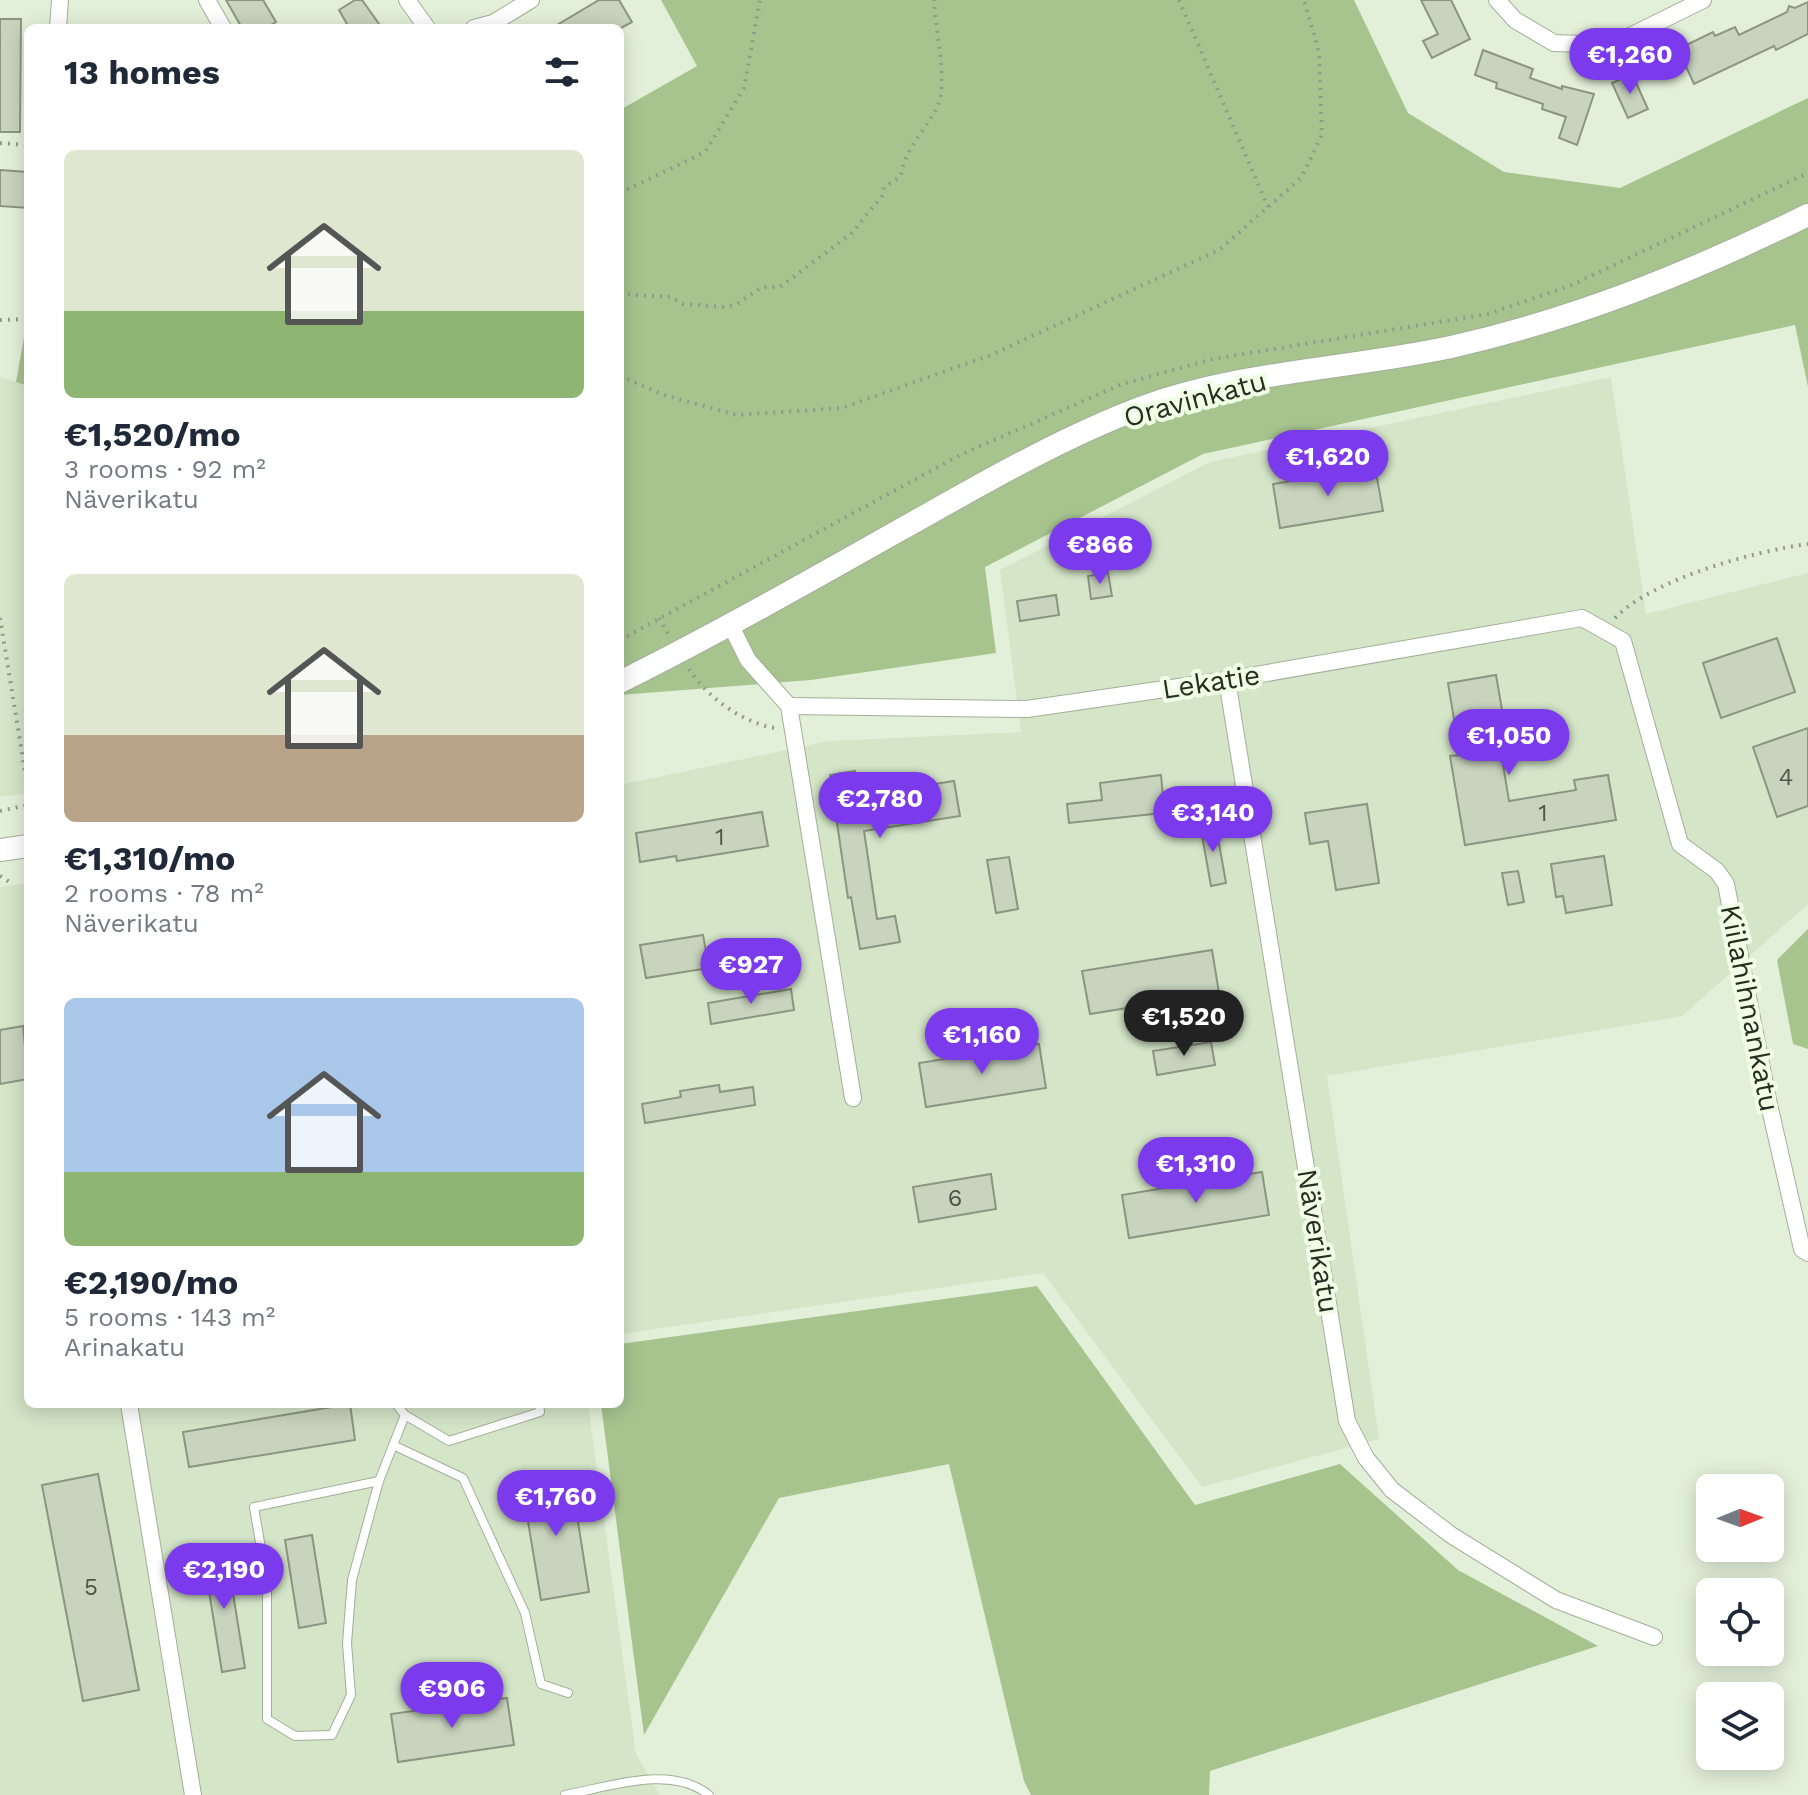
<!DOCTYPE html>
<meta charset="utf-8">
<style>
body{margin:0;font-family:"Work Sans",sans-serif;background:#f2f2f3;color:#1f2937;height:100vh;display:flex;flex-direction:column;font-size:30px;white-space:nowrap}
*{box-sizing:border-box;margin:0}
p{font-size:26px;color:#747a83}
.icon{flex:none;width:44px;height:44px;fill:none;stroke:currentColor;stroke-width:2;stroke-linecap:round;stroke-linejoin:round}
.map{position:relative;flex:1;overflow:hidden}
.drawer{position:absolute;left:24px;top:24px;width:600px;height:1384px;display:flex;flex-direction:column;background:#fff;border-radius:12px;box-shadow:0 4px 20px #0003}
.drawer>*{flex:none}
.needle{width:52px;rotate:89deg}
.buttons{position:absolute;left:1696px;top:1474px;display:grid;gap:16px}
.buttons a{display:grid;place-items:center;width:88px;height:88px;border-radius:12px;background:#fff;box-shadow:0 4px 20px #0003;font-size:40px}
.price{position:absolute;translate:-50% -68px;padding:0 18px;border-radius:28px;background:#7c3aed;color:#fff;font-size:26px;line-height:52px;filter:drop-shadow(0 2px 4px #0008)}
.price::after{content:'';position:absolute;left:50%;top:48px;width:24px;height:18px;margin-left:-12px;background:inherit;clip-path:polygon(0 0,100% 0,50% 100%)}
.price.current{background:#222;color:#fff}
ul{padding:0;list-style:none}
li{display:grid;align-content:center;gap:16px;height:424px;padding:0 40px}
li span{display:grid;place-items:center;height:248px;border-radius:12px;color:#555}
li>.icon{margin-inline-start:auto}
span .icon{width:144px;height:144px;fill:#fffc;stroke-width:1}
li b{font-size:34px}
h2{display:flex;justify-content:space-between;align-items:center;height:96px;padding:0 40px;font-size:34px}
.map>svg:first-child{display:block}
.built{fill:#d4e5c8}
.green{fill:#a7c48f}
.building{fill:#c8d4be;stroke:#8b9681;stroke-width:2}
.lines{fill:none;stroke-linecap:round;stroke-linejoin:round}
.service-casing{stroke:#a3af99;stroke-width:10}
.minor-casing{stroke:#a3af99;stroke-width:18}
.tertiary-casing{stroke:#a3af99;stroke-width:24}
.path{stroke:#919b8a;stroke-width:4;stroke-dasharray:2 6;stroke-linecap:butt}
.service{stroke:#fff;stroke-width:8}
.minor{stroke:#fff;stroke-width:16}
.tertiary{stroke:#fff;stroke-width:22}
.labels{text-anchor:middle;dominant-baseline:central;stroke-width:8;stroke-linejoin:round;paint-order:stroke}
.number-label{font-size:24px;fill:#50574a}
.street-label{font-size:28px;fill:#282d24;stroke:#f0fee6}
</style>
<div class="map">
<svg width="1808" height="1795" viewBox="0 0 1808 1795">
<rect width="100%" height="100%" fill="#e3f0d9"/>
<g class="built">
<path d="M 0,377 L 28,386 L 28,793 L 0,797 Z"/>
<path d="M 1611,377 L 1646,614 L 1808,573 L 1808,904 L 1682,1016 L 1327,1076 L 1379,1439 L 1202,1487 L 1043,1273 L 620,1334 L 620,785 L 829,741 L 1021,732 L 1000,570 L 1210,462 Z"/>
<path d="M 28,883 L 28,1404 L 588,1404 L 636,1754 L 660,1795 L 0,1795 L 0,887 Z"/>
</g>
<g class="green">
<path d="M 661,0 L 1354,0 L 1408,113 L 1504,172 L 1620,188 L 1808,98 L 1808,387 L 1795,325 L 1203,454 L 985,567 L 996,653 L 811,680 L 620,695 L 620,110 L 697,66 Z"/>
<path d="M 28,315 L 28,386 L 16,382 Z"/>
<path d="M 1808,929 L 1808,1049 L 1793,1044 L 1777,960 Z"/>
<path d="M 1037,1286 L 1195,1505 L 1340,1464 L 1458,1570 L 1598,1646 L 1210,1771 L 1209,1795 L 1031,1795 L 1024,1781 L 949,1464 L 779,1498 L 644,1735 L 601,1404 L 620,1404 L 620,1344 Z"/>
</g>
<g class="building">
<path d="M 226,0 L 263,0 L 276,22 L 266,28 L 242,28 Z"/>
<path d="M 355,0 L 362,0 L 382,28 L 339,28 L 347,24 L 339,10 Z"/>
<path d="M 599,0 L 619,0 L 632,22 L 621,28 L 552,28 Z"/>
<path d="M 1421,0 L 1451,0 L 1470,39 L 1432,58 L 1423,41 L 1438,34 Z"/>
<path d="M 1808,2 L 1808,34 L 1776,50 L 1774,46 L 1694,84 L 1678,49 L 1713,32 L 1715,36 L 1735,27 L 1739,35 L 1787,12 L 1789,6 L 1795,8 Z"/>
<path d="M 0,19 L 21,19 L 20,132 L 0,132 Z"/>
<path d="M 1483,50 L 1533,69 L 1530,78 L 1562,89 L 1562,86 L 1594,94 L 1577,145 L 1559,138 L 1566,117 L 1542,109 L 1543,104 L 1496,88 L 1497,83 L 1475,75 Z"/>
<path d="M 1632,74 L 1648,109 L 1628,118 L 1612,83 Z"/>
<path d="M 0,170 L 28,172 L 28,208 L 0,206 Z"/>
<path d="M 1375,467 L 1383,511 L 1280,528 L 1273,484 Z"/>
<path d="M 1108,573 L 1112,596 L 1091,599 L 1088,576 Z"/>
<path d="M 1056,595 L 1059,615 L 1020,621 L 1017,601 Z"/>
<path d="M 1777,638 L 1795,692 L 1721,718 L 1703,663 Z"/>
<path d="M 1496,675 L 1508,745 L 1500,746 L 1509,801 L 1576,790 L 1574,780 L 1608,775 L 1616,820 L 1465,845 L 1450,756 L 1460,755 L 1448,683 Z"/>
<path d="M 1808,728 L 1808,806 L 1777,817 L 1753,747 Z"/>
<path d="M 855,771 L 859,796 L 954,781 L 960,816 L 864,831 L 877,919 L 895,916 L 900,942 L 860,949 L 851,897 L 848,898 L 830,775 Z"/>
<path d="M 1161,775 L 1163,796 L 1198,792 L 1200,809 L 1069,823 L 1067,804 L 1102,800 L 1100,783 Z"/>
<path d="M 1367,804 L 1379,883 L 1336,890 L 1328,841 L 1310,844 L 1305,813 Z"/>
<path d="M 762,812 L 768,846 L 677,861 L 676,856 L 640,862 L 636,833 Z"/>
<path d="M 1215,821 L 1226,883 L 1211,886 L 1200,824 Z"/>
<path d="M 1604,856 L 1612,905 L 1566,913 L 1563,896 L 1556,897 L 1551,864 Z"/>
<path d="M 1009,857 L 1018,909 L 996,913 L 987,860 Z"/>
<path d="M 1518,871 L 1524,902 L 1508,905 L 1502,873 Z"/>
<path d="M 703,935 L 709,968 L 646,978 L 640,945 Z"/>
<path d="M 1212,950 L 1219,993 L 1090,1014 L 1082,971 Z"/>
<path d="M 791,989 L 794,1010 L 711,1024 L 708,1003 Z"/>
<path d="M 23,1026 L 28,1079 L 0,1084 L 0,1030 Z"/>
<path d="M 1211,1042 L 1215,1065 L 1157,1075 L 1153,1051 Z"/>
<path d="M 1039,1044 L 1046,1088 L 926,1107 L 919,1063 Z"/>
<path d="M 719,1085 L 720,1092 L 753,1087 L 755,1105 L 645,1123 L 642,1104 L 681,1097 L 680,1091 Z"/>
<path d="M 1262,1172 L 1269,1215 L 1129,1238 L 1122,1195 Z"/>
<path d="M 991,1174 L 996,1209 L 919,1222 L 913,1187 Z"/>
<path d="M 350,1404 L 355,1440 L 189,1467 L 183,1432 Z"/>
<path d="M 98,1474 L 139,1690 L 83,1701 L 42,1485 Z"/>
<path d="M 571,1477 L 589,1592 L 541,1600 L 522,1485 Z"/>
<path d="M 312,1535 L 326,1623 L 299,1628 L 285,1540 Z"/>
<path d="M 226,1550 L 245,1668 L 222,1672 L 203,1554 Z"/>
<path d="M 507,1698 L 514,1745 L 398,1762 L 391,1714 Z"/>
</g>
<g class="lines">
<g class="service-casing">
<g id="service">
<path d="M 405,1415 L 449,1441 L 540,1412 L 539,1404"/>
<path d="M 393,1445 L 463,1478 L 525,1613 L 541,1684 L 568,1693"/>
<path d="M 379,1481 L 254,1507 L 267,1584 L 267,1719 L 295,1736 L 332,1735 L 351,1695 L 347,1643 L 352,1580 L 379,1481 L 405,1415 L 396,1404"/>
<path d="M 565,1795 C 609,1787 671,1764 709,1795"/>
</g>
</g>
<g class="minor-casing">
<g id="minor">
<path d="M 207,0 L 223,28"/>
<path d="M 407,0 L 427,28"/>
<path d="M 1497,0 L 1515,20 L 1554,43 L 1612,45 L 1703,0"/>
<path d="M 58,28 L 60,0"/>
<path d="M 474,28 L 493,23 L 531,0"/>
<path d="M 731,626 L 748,660 L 789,706 L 853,1098"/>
<path d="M 1227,680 L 1347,1421 L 1366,1458 L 1392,1490 L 1451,1535 L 1556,1600 L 1654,1637"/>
<path d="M 789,706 L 1027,709 L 1227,680 L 1582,618 L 1623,641 L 1680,844 L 1717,871 L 1726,884 L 1768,1100 L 1802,1249 L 1808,1253"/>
<path d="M 129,1404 L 193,1795"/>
</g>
</g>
<g class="tertiary-casing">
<g id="tertiary">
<path d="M 620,682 C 714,635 806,583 898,531 C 977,487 1056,440 1140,408 C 1239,371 1349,369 1451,347 C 1579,318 1691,272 1808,215"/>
<path d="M 0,850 L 28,846"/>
</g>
</g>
<g class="path">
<path d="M 1179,0 L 1268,207"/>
<path d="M 0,143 L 28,145"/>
<path d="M 620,193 L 705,152 L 744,88 L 760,0"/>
<path d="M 620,294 L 670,297 L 683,304 L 724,307 L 737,304 L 762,287 L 780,287 L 852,233 L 882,196 L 884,187 L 901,176 C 905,146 927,130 938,105 C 948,81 935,28 934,0"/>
<path d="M 0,320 L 28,319"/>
<path d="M 620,376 L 664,395 L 736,415 L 842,408 L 991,355 L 1219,250 L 1301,178 L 1322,135 L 1319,52 L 1304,0"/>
<path d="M 0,618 L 28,790"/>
<path d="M 659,618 L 670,637"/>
<path d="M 1615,618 C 1652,579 1755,551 1808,544"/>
<path d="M 620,640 L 960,455 L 1122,384 L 1213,359 L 1488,314 L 1572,285 L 1808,173"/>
<path d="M 689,669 C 708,698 740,721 774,728"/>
<path d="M 0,811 L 28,805"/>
<path d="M 0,876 L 13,884"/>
</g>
<use href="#service" class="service"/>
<use href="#minor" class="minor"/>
<use href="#tertiary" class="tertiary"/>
</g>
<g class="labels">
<g class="number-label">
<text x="1786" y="777">4</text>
<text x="1543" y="813">1</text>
<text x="720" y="837">1</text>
<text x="955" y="1198">6</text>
<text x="91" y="1587">5</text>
</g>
<g class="street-label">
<text transform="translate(1195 399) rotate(-15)">Oravinkatu</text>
<text transform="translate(1211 682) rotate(-9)">Lekatie</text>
<text transform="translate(1750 1008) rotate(79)">Kiilahihnankatu</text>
<text transform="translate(1318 1241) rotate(81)">Näverikatu</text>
</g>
</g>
</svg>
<div class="buttons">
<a><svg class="needle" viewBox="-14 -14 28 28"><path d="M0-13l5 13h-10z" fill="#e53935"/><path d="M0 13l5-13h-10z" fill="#747a83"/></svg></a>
<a><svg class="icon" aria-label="locate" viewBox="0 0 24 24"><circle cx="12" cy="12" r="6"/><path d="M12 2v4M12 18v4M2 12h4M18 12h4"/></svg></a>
<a><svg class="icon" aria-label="layers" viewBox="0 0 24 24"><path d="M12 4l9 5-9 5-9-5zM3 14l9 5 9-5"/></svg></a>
</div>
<b class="price" style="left:1630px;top:96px">€1,260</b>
<b class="price" style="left:1328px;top:498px">€1,620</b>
<b class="price" style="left:1100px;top:586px">€866</b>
<b class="price" style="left:1509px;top:777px">€1,050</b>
<b class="price" style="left:880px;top:840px">€2,780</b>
<b class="price" style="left:1213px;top:854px">€3,140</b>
<b class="price" style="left:751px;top:1006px">€927</b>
<b class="price current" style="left:1184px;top:1058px">€1,520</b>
<b class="price" style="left:982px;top:1076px">€1,160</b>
<b class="price" style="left:1196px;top:1205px">€1,310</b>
<b class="price" style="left:556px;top:1538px">€1,760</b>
<b class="price" style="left:224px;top:1611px">€2,190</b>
<b class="price" style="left:452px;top:1730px">€906</b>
<section class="drawer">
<h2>13 homes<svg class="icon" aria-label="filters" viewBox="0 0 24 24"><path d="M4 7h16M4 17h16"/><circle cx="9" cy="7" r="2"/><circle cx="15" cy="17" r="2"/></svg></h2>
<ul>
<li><span style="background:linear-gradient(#dfe7d0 65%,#8fb573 0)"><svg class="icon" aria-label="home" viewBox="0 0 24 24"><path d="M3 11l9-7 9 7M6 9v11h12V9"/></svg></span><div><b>€1,520/mo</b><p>3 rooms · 92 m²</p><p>Näverikatu</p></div></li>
<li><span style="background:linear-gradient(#dfe7d0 65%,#b9a48a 0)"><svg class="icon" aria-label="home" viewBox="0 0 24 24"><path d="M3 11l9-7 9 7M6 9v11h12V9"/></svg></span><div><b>€1,310/mo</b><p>2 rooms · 78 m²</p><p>Näverikatu</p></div></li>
<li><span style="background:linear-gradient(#a9c7e8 70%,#8fb573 0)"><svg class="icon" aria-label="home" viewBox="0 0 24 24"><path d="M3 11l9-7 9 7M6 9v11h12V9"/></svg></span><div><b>€2,190/mo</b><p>5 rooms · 143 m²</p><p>Arinakatu</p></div></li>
</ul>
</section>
</div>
